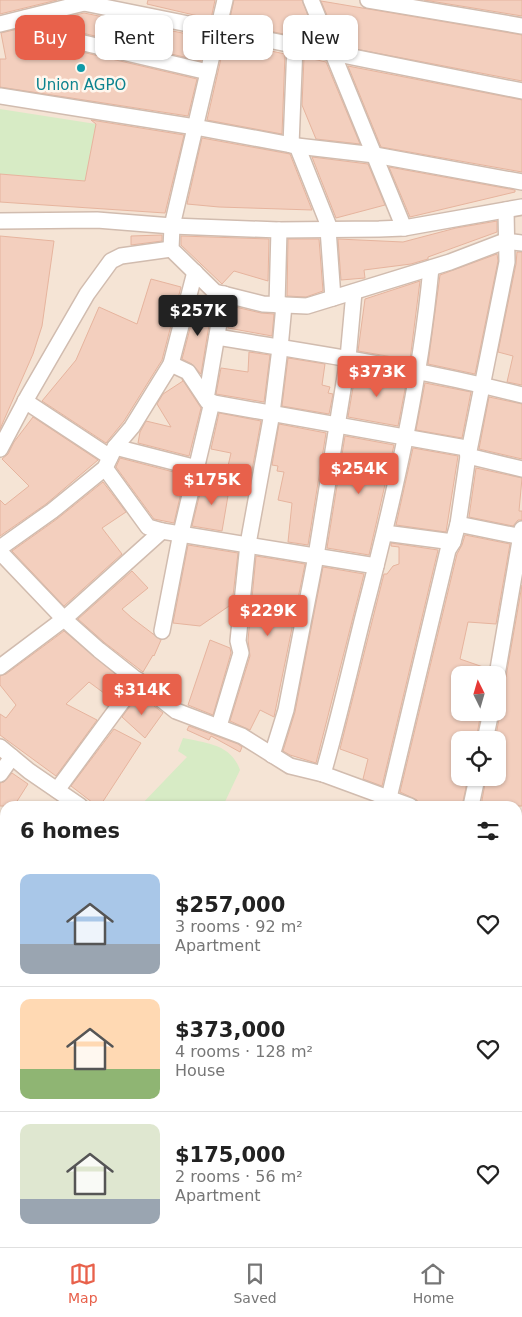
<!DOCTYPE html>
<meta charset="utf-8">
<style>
body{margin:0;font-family:"DejaVu Sans",sans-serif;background:#f6f6f6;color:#222;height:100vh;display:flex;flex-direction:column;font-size:19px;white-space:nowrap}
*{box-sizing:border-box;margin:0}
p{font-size:16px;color:#767676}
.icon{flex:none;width:28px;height:28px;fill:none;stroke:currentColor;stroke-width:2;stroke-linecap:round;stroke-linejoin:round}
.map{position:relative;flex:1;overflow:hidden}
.sheet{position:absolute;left:0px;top:801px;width:522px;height:446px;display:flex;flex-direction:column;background:#fff;border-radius:15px 15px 0 0;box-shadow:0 1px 4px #0004}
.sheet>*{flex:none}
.banner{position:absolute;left:15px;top:15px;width:492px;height:45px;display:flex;gap:10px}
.needle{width:32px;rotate:355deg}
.tools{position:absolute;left:451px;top:666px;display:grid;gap:10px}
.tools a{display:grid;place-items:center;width:55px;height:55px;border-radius:10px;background:#fff;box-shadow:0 1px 4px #0004;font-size:25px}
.price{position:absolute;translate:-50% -42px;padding:0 11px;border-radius:5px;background:#e8614b;color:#fff;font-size:16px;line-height:32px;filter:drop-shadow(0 1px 2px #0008)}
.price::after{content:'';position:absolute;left:50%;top:30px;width:15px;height:11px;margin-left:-8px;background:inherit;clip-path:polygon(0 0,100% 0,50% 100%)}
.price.on{background:#222;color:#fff}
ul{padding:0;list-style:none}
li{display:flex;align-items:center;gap:15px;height:125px;padding:0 20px}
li+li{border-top:1px solid #e0e0e0}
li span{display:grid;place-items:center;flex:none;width:140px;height:100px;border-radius:10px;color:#555}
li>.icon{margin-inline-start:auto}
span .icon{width:60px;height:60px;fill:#fffc;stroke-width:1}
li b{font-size:21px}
h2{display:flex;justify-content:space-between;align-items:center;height:60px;padding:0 20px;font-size:21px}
.tag{padding:0 18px;border-radius:10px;background:#fff;box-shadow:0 1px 4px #0004;font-size:18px;line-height:45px}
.tag.on{background:#e8614b;color:#fff}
.dock{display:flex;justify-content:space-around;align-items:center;height:70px;border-top:1px solid #e0e0e0;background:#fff;font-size:14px;color:#767676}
.dock a{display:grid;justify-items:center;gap:2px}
.dock .on{color:#e8614b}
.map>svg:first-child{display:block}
.residential{fill:#f5e4d5;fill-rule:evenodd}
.green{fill:#d7ebc5}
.building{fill:#f3cfbe;stroke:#e6b49e}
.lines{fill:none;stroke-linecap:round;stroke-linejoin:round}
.minor-casing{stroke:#d1bcaf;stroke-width:18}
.minor{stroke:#fff;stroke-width:15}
.culture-dot{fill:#0f9aa8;stroke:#fff7ee;stroke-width:2}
.labels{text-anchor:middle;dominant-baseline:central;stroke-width:5;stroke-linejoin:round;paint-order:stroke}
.culture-label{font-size:15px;fill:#0d838f;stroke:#fff7ee}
</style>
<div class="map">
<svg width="522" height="1247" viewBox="0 0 522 1247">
<rect width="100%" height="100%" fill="#fdf3e7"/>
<path class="residential" d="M 0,0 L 522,0 L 522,1247 L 0,1247 ZM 460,675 L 498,675 L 498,712 L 460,712 ZM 460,740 L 498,740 L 498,778 L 460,778 ZM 5,806 L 518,806 L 518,1242 L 5,1242 Z"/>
<g class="green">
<path d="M 0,109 L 96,124 L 85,181 L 0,174 Z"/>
<path d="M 183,738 C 206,743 231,744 240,770 L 223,806 L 140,806 L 187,757 L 178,751 Z"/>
</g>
<g class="building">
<path d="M 0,0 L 57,0 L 0,14 Z"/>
<path d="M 148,0 L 215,0 L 211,19 L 147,4 Z"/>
<path d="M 234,0 L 302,0 L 318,41 L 229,23 Z"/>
<path d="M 424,0 L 522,0 L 522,16 Z"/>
<path d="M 321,1 L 522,35 L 522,81 L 340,46 Z"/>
<path d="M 84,13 L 207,38 L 201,61 L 61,28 L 51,24 L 51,21 Z"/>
<path d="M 22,28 L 29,36 L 56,46 L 197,79 L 188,116 L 0,87 L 0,59 L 6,59 L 1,33 Z"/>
<path d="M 225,41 L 285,54 L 282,134 L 207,120 Z"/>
<path d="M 304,57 L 326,62 L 360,144 L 316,139 L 302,105 Z"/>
<path d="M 348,66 L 522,100 L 522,172 L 381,147 Z"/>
<path d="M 91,120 L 184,135 L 165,213 L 0,202 L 0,174 L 85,181 L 96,124 Z"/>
<path d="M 202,138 L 290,154 L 312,210 L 219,207 L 187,204 Z"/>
<path d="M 312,157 L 368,164 L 385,205 L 336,218 Z"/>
<path d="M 389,167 L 515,190 L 515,192 L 410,217 Z"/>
<path d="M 497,221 L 497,232 L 428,257 L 428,259 L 411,264 L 364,270 L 365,278 L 341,280 L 338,239 L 403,242 L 456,228 Z"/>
<path d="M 162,235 L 162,241 L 131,245 L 131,236 Z"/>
<path d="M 0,236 L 54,241 L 42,326 L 33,354 L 0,429 Z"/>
<path d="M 181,236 L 269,239 L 268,281 L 234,271 L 222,284 L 181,245 Z"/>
<path d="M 288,239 L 319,239 L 323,291 L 306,297 L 287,296 Z"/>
<path d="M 517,252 L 522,252 L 522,385 L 507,382 L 513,356 L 498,352 L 516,264 Z"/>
<path d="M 497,254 L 498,261 L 475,374 L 428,364 L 440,275 Z"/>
<path d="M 151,279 L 181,287 L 162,360 L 124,421 L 106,443 L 42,401 L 76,360 L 99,307 L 137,324 Z"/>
<path d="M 420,281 L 410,360 L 358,351 L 365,299 Z"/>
<path d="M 197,302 L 212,307 L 201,374 L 192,364 L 182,359 Z"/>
<path d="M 231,306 L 261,313 L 274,314 L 272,336 L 228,328 Z"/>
<path d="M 249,352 L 270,355 L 264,402 L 216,394 L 221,368 L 248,372 Z"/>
<path d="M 288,358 L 325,364 L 322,385 L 330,387 L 328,393 L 333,394 L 329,414 L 282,406 Z"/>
<path d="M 356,370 L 407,379 L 398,426 L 348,417 Z"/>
<path d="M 182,379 L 201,408 L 189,456 L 138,443 L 140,432 L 146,421 L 171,427 L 157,404 L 163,394 L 183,381 Z"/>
<path d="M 425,383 L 471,392 L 462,438 L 416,430 Z"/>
<path d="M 489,397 L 522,404 L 522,459 L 479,449 Z"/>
<path d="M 219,413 L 261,421 L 250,481 L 225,479 L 231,453 L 211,449 Z"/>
<path d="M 33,417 L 98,460 L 46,504 L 0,536 L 0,500 L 5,505 L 29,486 L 2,459 L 8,454 L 14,442 Z"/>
<path d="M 279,424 L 326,433 L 308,545 L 288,542 L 292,503 L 278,500 L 284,472 L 277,471 L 278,466 L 272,465 Z"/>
<path d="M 345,436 L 394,445 L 369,555 L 327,548 Z"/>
<path d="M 413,448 L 458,456 L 446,532 L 396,525 Z"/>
<path d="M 120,458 L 185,475 L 174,523 L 154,519 L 116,467 Z"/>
<path d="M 476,468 L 522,478 L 519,511 L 522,511 L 522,520 L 518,520 L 513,526 L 469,517 Z"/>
<path d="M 203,481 L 230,484 L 222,531 L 192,526 Z"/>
<path d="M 103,482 L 126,512 L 102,528 L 122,554 L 64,606 L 12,551 L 57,519 Z"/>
<path d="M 465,535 L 510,544 L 496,624 L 468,622 L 460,659 L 489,669 L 488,675 L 460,675 L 460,712 L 481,712 L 476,740 L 460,740 L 460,778 L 468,778 L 462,806 L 419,806 L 417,800 L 400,792 L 457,554 L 462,545 Z"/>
<path d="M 391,543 L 438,550 L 382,786 L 363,779 L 368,759 L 340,749 L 384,574 L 387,574 L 393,566 L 399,564 L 399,547 L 391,546 Z"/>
<path d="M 188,545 L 238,553 L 232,604 L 200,626 L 173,623 Z"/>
<path d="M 256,556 L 305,564 L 274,717 L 260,710 L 250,730 L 230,721 L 250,656 L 248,640 Z"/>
<path d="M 323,567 L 364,574 L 316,763 L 290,755 L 283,751 L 295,712 Z"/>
<path d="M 132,571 L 148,588 L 122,609 L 132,618 L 161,640 L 154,656 L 153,655 L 143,672 L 105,643 L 78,619 Z"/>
<path d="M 522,585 L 522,806 L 481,806 L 486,778 L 498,778 L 498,740 L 495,740 L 500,714 L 499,707 L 501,683 L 506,677 Z"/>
<path d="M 64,631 L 125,682 L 112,699 L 89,682 L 66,704 L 97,720 L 56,776 L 0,735 L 0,714 L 6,718 L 16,705 L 0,685 L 0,676 L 6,674 Z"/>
<path d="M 210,640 L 230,648 L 231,653 L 213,715 L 188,705 Z"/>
<path d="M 139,694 L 163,713 L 145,738 L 122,717 Z"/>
<path d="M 189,726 L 238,744 L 242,747 L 240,752 L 211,736 L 209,740 L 187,730 Z"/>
<path d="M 114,729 L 141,743 L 100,806 L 97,806 L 71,786 Z"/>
<path d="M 12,773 L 28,784 L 14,806 L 0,806 L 0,783 L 4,782 Z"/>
</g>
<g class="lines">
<g class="minor-casing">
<g id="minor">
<path d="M 79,0 L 84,3 C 230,33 376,63 522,91"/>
<path d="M 225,0 L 172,226 L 171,249 L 215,292 L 263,304 L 307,306 L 450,262 L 505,241 L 522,243"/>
<path d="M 311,0 L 404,228"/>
<path d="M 368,0 L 522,26"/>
<path d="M 25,18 L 35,28 L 58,37 L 208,72"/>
<path d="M 0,24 L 84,3"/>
<path d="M 0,96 L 195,127 L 297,146 L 375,155 L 522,182"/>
<path d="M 291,145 L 295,45"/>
<path d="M 297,146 L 330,229"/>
<path d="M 0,221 L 97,220 L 172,226 L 279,230 L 379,229 L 404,228 L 522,207"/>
<path d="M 328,229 L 333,298"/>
<path d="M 277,305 L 279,230"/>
<path d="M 217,337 C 319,354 422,369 522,395"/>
<path d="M 171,364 L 195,272"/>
<path d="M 206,399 L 224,294"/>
<path d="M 25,401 L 110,457"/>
<path d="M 115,447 L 197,468"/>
<path d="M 0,449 L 28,396 L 87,294 L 111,261 L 121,256 L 171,249"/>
<path d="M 105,468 L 148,527 L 162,531 L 376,566"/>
<path d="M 458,524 L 522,537"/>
<path d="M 385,533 L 453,542"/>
<path d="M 0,548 L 52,511 L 105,468 L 115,447 L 132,427 L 171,364 L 188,372 L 208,402 L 466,448 L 468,456 L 522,469"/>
<path d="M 0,552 L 64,619 L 99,650 L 176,711 L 242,736 L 290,766 L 323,774 C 338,722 350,669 363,617 C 393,502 420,386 431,268"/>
<path d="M 162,631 L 181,533 L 212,402"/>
<path d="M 0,667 L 64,619 L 162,531"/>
<path d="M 497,675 L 522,529"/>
<path d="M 219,726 L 241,653 L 238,641 L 248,544 L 272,413 L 280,348 L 284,305"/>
<path d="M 485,740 L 491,712"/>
<path d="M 0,747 L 29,771 L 80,806"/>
<path d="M 272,755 L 286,710 L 316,556 L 348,358 L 354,292"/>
<path d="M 0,774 L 12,757"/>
<path d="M 323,774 L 410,806"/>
<path d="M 57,790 L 138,680"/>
<path d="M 387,806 L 448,550 L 453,542 L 458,524 L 468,456 L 507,262 L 506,210"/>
<path d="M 471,806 L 477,778"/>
<path d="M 518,837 L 522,838"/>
<path d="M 0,853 L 5,856"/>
<path d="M 518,871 L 522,862"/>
<path d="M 518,901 L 522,904"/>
<path d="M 0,931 L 5,934"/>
<path d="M 0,982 L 5,985"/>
<path d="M 0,1081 L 5,1083"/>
<path d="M 518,1086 L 522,1088"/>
<path d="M 518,1180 L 522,1182"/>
<path d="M 501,1242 L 513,1247"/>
<path d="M 0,1244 L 21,1247"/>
<path d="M 32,1247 L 33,1242"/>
<path d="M 285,1247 L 285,1242"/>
<path d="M 310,1247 L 315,1242"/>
<path d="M 445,1247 L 445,1242"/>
</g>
</g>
<use href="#minor" class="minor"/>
</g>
<circle class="culture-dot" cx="81" cy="68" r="5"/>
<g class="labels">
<g class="culture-label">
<text x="81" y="85">Union AGPO</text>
</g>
</g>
</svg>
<div class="tools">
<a><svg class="needle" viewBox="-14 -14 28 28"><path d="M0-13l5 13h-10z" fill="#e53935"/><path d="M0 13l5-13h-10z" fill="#767676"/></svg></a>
<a><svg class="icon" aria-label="locate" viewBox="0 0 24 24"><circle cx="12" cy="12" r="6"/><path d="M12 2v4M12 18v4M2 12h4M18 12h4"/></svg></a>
</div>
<b class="price on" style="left:198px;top:337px">$257K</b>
<b class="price" style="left:377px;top:398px">$373K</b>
<b class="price" style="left:359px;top:495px">$254K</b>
<b class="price" style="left:212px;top:506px">$175K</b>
<b class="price" style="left:268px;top:637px">$229K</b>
<b class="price" style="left:142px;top:716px">$314K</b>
<div class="banner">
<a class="tag on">Buy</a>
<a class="tag">Rent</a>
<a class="tag">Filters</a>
<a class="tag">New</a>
</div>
<section class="sheet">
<h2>6 homes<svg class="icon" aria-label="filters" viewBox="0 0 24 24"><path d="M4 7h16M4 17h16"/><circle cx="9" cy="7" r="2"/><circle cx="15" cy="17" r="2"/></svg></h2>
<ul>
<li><span style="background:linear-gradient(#a9c7e8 70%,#9aa5b1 0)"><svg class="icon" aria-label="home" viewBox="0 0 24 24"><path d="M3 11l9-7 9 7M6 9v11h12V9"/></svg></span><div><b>$257,000</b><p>3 rooms · 92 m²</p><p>Apartment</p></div><svg class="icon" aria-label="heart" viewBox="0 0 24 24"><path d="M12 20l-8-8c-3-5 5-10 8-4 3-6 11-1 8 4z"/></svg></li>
<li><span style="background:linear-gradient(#ffd9b3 70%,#8fb573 0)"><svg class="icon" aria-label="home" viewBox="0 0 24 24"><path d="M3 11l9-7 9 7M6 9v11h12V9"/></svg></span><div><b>$373,000</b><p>4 rooms · 128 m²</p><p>House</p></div><svg class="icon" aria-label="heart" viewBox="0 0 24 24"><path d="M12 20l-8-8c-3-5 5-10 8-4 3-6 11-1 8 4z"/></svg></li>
<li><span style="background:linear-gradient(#dfe7d0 75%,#9aa5b1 0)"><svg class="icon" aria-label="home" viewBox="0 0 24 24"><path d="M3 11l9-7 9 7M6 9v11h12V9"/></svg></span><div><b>$175,000</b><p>2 rooms · 56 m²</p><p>Apartment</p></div><svg class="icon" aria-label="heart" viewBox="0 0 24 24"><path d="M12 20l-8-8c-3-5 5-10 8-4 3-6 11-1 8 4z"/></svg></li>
</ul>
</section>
</div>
<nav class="dock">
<a class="on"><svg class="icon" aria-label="map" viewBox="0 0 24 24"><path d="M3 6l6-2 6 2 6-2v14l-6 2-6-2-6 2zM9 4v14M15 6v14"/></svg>Map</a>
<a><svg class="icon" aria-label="saved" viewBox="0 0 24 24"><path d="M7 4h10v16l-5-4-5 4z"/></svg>Saved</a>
<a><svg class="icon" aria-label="home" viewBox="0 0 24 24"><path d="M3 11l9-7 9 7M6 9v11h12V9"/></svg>Home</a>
</nav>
